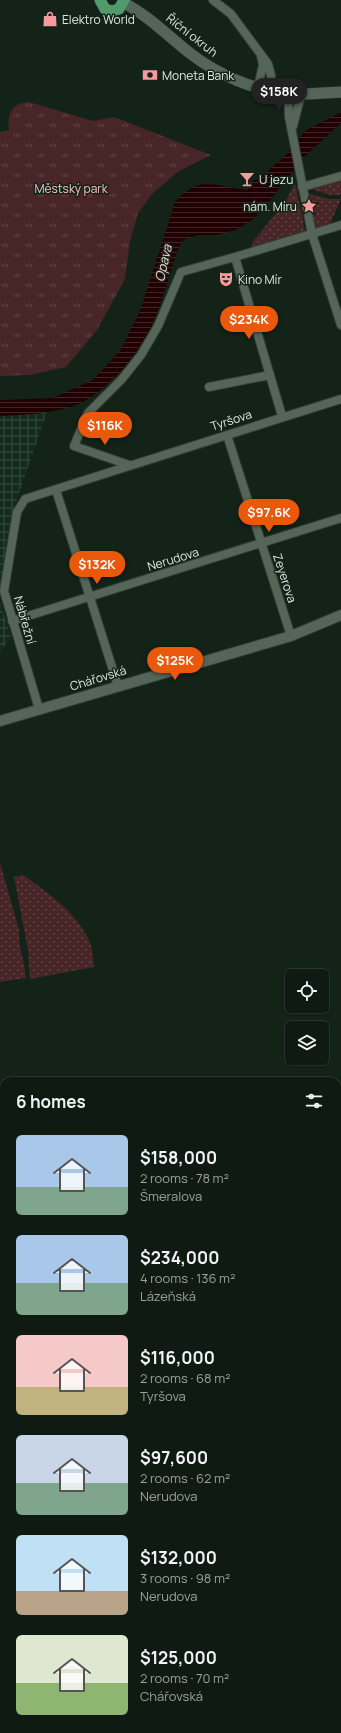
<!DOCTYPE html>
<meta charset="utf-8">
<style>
body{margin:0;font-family:Manrope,sans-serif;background:#17231b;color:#f1f3f6;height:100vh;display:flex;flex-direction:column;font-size:15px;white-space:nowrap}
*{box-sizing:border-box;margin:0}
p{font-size:13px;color:#9ba19f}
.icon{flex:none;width:22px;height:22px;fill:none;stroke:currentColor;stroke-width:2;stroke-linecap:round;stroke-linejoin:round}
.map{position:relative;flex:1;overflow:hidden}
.drawer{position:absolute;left:0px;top:1077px;width:341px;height:656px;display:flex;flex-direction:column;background:#0e1a12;border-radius:12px 12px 0 0;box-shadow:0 1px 3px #0004,0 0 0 1px #2e3832}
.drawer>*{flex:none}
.controls{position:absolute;left:285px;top:969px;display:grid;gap:8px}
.controls a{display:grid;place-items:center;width:44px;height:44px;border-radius:6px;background:#0e1a12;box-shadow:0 1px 3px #0004,0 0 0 1px #2e3832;font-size:20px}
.price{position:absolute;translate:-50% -34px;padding:0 9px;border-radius:14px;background:#ea580c;color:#fff;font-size:13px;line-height:26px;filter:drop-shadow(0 1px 2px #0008)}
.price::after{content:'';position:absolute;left:50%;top:24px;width:12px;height:9px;margin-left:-6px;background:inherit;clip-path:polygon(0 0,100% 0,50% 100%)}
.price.on{background:#222;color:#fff}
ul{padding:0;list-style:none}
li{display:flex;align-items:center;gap:12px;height:100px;padding:0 16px}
li span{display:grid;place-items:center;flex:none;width:112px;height:80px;border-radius:6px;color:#555}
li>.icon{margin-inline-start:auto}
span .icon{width:48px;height:48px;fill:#fffc;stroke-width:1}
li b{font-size:17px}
h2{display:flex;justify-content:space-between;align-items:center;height:48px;padding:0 16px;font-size:17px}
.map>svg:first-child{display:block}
.built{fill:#152c1d}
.industrial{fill:url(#industrial-grid)}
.grass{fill:url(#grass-dots)}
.park{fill:url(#park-tufts)}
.water{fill:url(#water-rules)}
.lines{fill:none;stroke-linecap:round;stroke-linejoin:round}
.runway{stroke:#425147;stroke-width:44}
.minor-casing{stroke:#323d35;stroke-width:10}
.tertiary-casing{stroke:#323d35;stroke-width:12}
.secondary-casing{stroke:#323d35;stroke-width:12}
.primary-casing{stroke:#323d35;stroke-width:12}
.minor{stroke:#556659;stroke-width:8}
.tertiary{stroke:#556659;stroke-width:10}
.secondary{stroke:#556659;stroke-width:11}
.primary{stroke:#519a6c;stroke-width:11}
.labels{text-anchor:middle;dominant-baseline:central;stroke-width:3;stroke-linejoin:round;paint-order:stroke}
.poi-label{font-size:12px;fill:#dfe9e2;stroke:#132318;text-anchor:start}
.street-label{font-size:12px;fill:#dfe9e2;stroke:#132318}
.park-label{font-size:12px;fill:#fbc0c0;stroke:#132318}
.water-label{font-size:13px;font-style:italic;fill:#f9d1d1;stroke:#132318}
</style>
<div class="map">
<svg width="341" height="1733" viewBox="0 0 341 1733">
<defs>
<pattern id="industrial-grid" width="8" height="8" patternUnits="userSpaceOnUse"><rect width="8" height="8" fill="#152c1d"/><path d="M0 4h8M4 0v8" fill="none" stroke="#374b3e"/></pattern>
<pattern id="grass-dots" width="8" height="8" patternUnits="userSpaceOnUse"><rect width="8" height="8" fill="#482526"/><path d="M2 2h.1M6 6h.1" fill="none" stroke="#624545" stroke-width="1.8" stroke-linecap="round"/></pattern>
<pattern id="park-tufts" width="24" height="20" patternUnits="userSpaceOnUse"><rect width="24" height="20" fill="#482526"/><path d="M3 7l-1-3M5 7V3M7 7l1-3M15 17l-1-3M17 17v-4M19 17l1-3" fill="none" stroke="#624545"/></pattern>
<pattern id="water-rules" width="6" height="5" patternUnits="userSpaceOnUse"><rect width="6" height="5" fill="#210002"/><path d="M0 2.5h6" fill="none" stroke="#412527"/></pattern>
</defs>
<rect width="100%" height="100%" fill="#132318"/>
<path class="built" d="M 0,1534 L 4,1536 L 4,1729 L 331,1729 L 331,1733 L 0,1733 Z"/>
<g class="industrial">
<path d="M 47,412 L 13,511 L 0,586 L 0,416 Z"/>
<path d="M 0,601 L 11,637 L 0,652 Z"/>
</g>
<g class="grass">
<path d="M 341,180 L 341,195 L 330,195 L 311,189 Z"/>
<path d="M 295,183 L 305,231 L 251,247 L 254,240 L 284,204 Z"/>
<path d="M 308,193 L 328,199 L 341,199 L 330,224 L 318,228 L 315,227 Z"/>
<path d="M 0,863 L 19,930 C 18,947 25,962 26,978 L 0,982 Z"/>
<path d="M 23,875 C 47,892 79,914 90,943 C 93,950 93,959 94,967 L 30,979 L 28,950 L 14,877 Z"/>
</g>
<path class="park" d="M 29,102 L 93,121 L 114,117 L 211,155 L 179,171 L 153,193 L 138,213 L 130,241 L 125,279 L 97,330 L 66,367 L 30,375 L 0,376 L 0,132 L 9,130 C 7,115 11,103 29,102 Z"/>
<path class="water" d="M 341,112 L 341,123 L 304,157 L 264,208 L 252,220 L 236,230 L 217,235 L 197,235 L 182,241 C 170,266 166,292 156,316 C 141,352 105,398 67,408 C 45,414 22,415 0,416 L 0,400 L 53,398 L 93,380 L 110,362 L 122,348 L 141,308 L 175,202 C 201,173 215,187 248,190 L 249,186 L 247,183 L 258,179 L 268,171 L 289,152 L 305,131 Z"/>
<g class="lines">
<g class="runway">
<path d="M 0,1636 L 4,1638"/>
<path d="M 196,1729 L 205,1733"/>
</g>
<g class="minor-casing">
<g id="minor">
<path d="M 213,0 L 231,14 L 268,64 L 271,75 L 272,91"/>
<path d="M 258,87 L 263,65 L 261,56"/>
<path d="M 288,94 L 289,117 L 312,234 L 341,325"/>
<path d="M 293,126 L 301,95"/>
<path d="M 302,187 L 341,176"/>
<path d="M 235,257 L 282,416"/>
<path d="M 209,387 L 270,375"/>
<path d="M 227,435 L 291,636"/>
<path d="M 129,465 L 74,446 L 88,413 L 122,379 L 141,355 L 158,326 L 181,272 L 235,257 L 341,225"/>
<path d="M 56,490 L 118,686"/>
<path d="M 12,621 L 341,518"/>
<path d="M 39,709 L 4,591 L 17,512 L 25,499 L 341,399"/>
</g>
</g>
<g class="tertiary-casing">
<path id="tertiary" d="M 0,721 L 291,636 L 341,615"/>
</g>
<g class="secondary-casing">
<path id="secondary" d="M 124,3 C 149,16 169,37 191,54 C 218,75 256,91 289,94 C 306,95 324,93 341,92"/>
</g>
<g class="primary-casing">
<path id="primary" d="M 100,0 L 105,9 L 112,11 L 119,9 L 124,0"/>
</g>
<use href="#minor" class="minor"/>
<use href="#tertiary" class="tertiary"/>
<use href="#secondary" class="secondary"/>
<use href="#primary" class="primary"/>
</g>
<defs>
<g id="shop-bare" transform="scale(1.2)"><path d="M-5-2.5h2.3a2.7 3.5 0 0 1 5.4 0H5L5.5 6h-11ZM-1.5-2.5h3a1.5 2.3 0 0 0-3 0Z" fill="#f59b9c" stroke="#132318" stroke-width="2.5" paint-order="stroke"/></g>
<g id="bank-bare" transform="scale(1.2)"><path d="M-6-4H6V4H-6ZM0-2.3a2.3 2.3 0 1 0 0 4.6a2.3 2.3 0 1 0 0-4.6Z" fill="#f59b9c" stroke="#132318" stroke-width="2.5" paint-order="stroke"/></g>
<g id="bar-bare" transform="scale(1.2)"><path d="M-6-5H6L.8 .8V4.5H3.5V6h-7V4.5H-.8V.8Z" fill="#f59b9c" stroke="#132318" stroke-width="2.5" paint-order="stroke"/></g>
<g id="sight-bare" transform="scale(1.2)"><path d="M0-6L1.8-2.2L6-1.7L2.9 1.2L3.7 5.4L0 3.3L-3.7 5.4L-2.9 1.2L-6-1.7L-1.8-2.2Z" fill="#f59b9c" stroke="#132318" stroke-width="2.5" paint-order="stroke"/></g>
<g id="theatre-bare" transform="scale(1.2)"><path d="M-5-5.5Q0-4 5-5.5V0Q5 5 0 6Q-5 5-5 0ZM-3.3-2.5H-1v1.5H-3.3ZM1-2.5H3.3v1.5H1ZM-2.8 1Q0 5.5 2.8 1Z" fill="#f59b9c" stroke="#132318" stroke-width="2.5" paint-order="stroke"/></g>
</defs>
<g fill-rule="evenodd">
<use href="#shop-bare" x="50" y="19"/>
<use href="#bank-bare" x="150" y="75"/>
<use href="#bar-bare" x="247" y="179"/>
<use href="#sight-bare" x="309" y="206"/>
<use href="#theatre-bare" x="226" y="279"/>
</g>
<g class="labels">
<g class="poi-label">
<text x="62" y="19">Elektro World</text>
<text x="162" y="75">Moneta Bank</text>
<text x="259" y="179">U jezu</text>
<text x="297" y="206" text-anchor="end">nám. Míru</text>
<text x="238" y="279">Kino Mír</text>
</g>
<g class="street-label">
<text transform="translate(192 35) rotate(38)">Říční okruh</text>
<text transform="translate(231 420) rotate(-18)">Tyršova</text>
<text transform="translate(173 559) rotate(-17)">Nerudova</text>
<text transform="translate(285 578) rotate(72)">Zeyerova</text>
<text transform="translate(25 620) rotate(74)">Nábřežní</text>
<text transform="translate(98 678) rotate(-17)">Chářovská</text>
</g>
<g class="park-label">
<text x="71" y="188">Městský park</text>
</g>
<g class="water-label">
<text transform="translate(163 263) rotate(-77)">Opava</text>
</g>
</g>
</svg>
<div class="controls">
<a><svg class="icon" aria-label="locate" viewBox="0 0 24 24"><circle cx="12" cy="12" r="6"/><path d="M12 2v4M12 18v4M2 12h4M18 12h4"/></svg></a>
<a><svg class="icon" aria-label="layers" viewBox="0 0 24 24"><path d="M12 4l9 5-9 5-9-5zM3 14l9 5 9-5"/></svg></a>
</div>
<b class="price on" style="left:279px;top:112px">$158K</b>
<b class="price" style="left:249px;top:340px">$234K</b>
<b class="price" style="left:105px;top:446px">$116K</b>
<b class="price" style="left:269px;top:533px">$97.6K</b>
<b class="price" style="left:97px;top:585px">$132K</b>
<b class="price" style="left:175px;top:681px">$125K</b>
<section class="drawer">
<h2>6 homes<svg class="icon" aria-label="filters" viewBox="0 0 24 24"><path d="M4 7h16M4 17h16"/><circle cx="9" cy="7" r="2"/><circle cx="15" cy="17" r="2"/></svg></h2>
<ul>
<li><span style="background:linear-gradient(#a9c7e8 65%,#7fa58c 0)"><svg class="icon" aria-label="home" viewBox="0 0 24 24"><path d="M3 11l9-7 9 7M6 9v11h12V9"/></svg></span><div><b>$158,000</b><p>2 rooms · 78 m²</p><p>Šmeralova</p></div></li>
<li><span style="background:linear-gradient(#a9c7e8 60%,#7fa58c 0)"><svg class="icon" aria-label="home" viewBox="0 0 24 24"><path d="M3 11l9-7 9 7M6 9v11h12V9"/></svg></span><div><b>$234,000</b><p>4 rooms · 136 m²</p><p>Lázeňská</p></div></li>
<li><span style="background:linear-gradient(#f6c9c9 65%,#c2b280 0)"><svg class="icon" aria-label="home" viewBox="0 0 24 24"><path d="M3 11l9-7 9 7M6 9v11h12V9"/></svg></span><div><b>$116,000</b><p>2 rooms · 68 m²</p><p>Tyršova</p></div></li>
<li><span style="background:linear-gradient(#c9d6e8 60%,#7fa58c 0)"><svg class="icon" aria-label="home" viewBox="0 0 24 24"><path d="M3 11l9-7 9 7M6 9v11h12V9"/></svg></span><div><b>$97,600</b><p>2 rooms · 62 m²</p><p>Nerudova</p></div></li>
<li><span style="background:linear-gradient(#bfe0f5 70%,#b9a48a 0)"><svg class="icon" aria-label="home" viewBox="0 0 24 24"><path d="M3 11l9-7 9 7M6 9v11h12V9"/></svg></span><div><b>$132,000</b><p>3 rooms · 98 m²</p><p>Nerudova</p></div></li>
<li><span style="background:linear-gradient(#dfe7d0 60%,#8fb573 0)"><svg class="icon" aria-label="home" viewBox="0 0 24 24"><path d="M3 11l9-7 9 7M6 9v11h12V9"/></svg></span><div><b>$125,000</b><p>2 rooms · 70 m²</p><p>Chářovská</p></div></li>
</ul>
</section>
</div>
